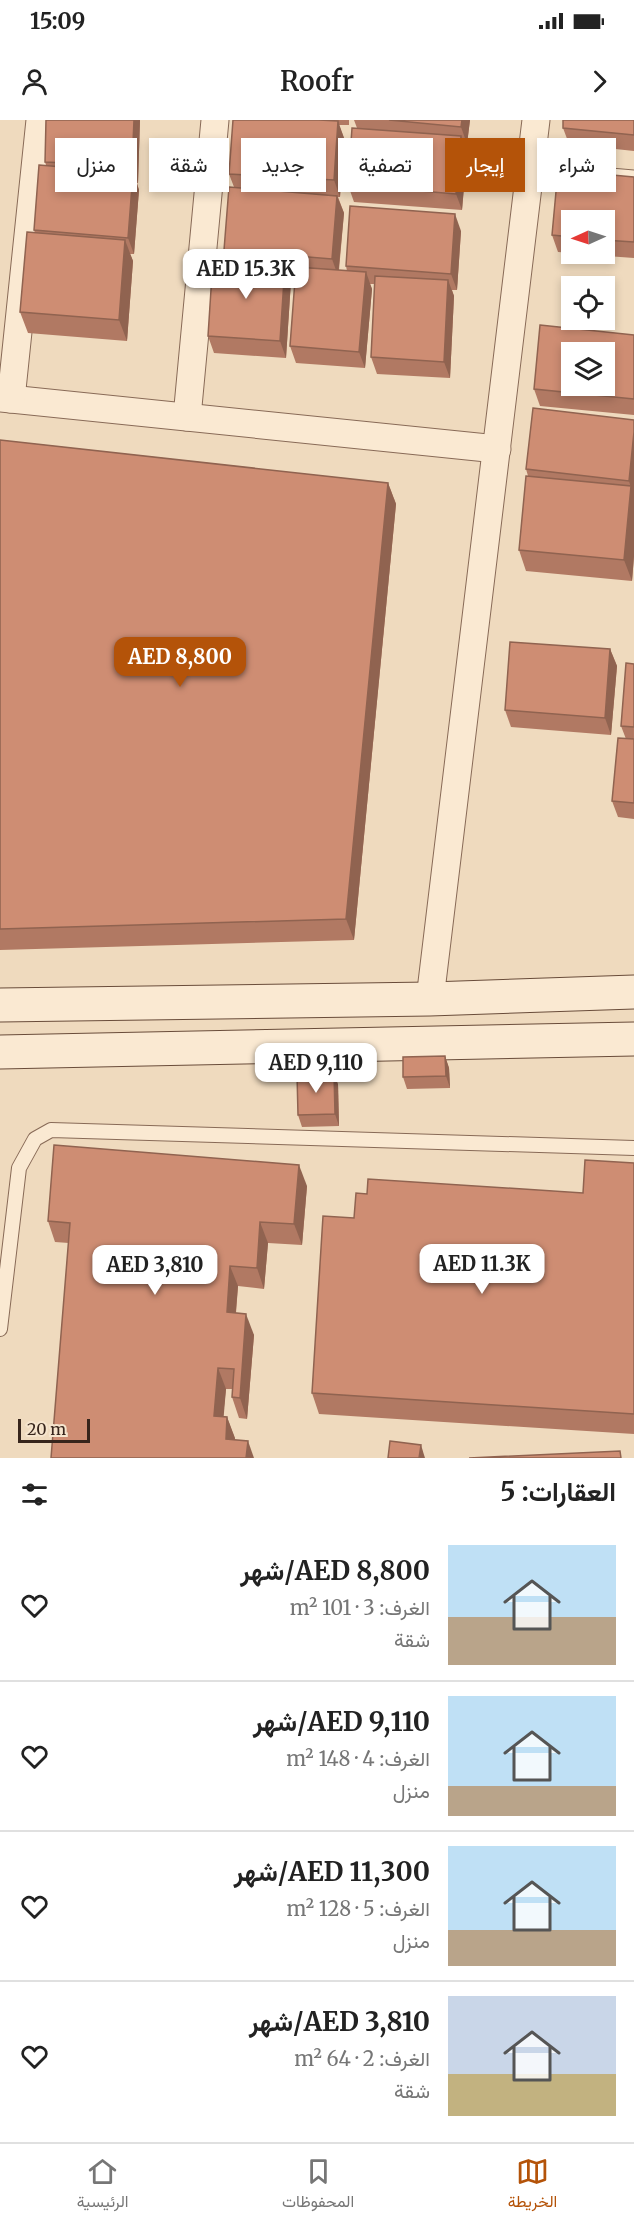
<!DOCTYPE html>
<html lang="ar">
<meta charset="utf-8">
<style>
body{margin:0;font-family:Merriweather,Vazirmatn,serif;background:#f2f2f2;color:#222;direction:rtl;height:100vh;display:flex;flex-direction:column;font-size:22px;white-space:nowrap}
*{box-sizing:border-box;margin:0}
p{font-size:20px;color:#767676}
.icon{flex:none;width:33px;height:33px;fill:none;stroke:currentColor;stroke-width:2;stroke-linecap:round;stroke-linejoin:round}
.map{position:relative;height:1338px;overflow:hidden;direction:ltr}
.side{display:flex;flex-direction:column;background:#fff;flex:1}
.side>*{flex:none}
.guide{position:absolute;left:18px;top:18px;width:598px;height:54px;direction:rtl;display:flex;gap:12px}
.needle{width:39px;rotate:267deg}
.fabs{position:absolute;left:561px;top:90px;display:grid;gap:12px}
.fabs a{display:grid;place-items:center;width:54px;height:54px;border-radius:0px;background:#fff;box-shadow:0 3px 9px #0003;font-size:30px}
.scale{position:absolute;left:18px;bottom:15px;width:72px;box-sizing:border-box;padding-left:6px;border:3px solid #37251c;border-top:0;font-size:16px;line-height:21px;white-space:nowrap;color:#37251c;-webkit-text-stroke:4px #f6e5ce;paint-order:stroke}
.price{position:absolute;translate:-50% -51px;padding:0 14px;border-radius:12px;background:#fff;color:#222;font-size:20px;line-height:39px;filter:drop-shadow(0 2px 3px #0008)}
.price::after{content:'';position:absolute;left:50%;top:36px;width:18px;height:14px;margin-left:-9px;background:inherit;clip-path:polygon(0 0,100% 0,50% 100%)}
.price.active{background:#b45309;color:#fff}
ul{padding:0;list-style:none}
li{display:flex;align-items:center;gap:18px;height:150px;padding:0 18px}
li+li{border-top:2px solid #e0e0e0}
li span{display:grid;place-items:center;flex:none;width:168px;height:120px;border-radius:0px;color:#555}
li>.icon{margin-inline-start:auto}
span .icon{width:72px;height:72px;fill:#fffc;stroke-width:1}
li b{font-size:26px}
h2{display:flex;justify-content:space-between;align-items:center;height:72px;padding:0 18px;font-size:26px}
.chip{padding:0 21px;border-radius:0px;background:#fff;box-shadow:0 3px 9px #0003;font-size:21px;line-height:54px}
.chip.active{background:#b45309;color:#fff}
.status{display:flex;justify-content:space-between;align-items:center;height:42px;padding:0 30px;background:#fff;direction:ltr}
.status svg{height:16px;fill:currentColor}
header{display:flex;justify-content:space-between;align-items:center;height:78px;padding:0 18px;background:#fff;font-size:27px;font-weight:600}
.dock{display:flex;justify-content:space-around;align-items:center;height:84px;border-top:2px solid #e0e0e0;background:#fff;font-size:16px;color:#767676}
.dock a{display:grid;justify-items:center;gap:3px}
.dock .active{color:#b45309}
.map>svg:first-child{display:block}
.lines{fill:none;stroke-linecap:round;stroke-linejoin:round}
.lane-casing{stroke:#886a57;stroke-width:16}
.street-casing{stroke:#886a57;stroke-width:29}
.secondary-casing{stroke:#694c3a;stroke-width:35}
.lane{stroke:#fae9d2;stroke-width:14}
.street{stroke:#fae9d2;stroke-width:27}
.secondary{stroke:#fae9d2;stroke-width:33}
.wall{fill:#b17963}
.shaded-wall{fill:#906350}
.building{fill:#ce8d73;stroke:#906350;stroke-width:1.5;fill-rule:evenodd}
</style>
<div class="status"><b>15:09</b><svg viewBox="0 0 49 12"><path d="M0 12V9h3v3zM5 12V6h3v6zM10 12V3h3v9zM15 12V0h3v12zM26 1h20v11H26zM47 4h2v5h-2z"/></svg></div>
<header><svg class="icon" aria-label="forward" viewBox="0 0 24 24"><path d="M9 5l7 7-7 7"/></svg>Roofr<svg class="icon" aria-label="person" viewBox="0 0 24 24"><circle cx="12" cy="8" r="4"/><path d="M4 21q1-7 8-7t8 7"/></svg></header>
<div class="map">
<svg width="634" height="1338" viewBox="0 0 634 1338">
<rect width="100%" height="100%" fill="#efdabe"/>
<g class="lines">
<g class="lane-casing">
<path id="lane" d="M 0,1209 L 19,1048 L 35,1019 L 51,1010 L 634,1028"/>
</g>
<g class="street-casing">
<g id="street">
<path d="M 530,55 L 634,64"/>
<path d="M 0,278 L 497,329"/>
<path d="M 11,279 L 40,0"/>
<path d="M 187,297 L 215,0"/>
<path d="M 430,879 L 536,0"/>
</g>
</g>
<g class="secondary-casing">
<g id="secondary">
<path d="M 0,885 L 430,879 L 634,872"/>
<path d="M 0,932 L 634,919"/>
</g>
</g>
<use href="#lane" class="lane"/>
<use href="#street" class="street"/>
<use href="#secondary" class="secondary"/>
</g>
<g class="wall">
<path d="M 46,0 L 140,0 L 138,63 L 137,63 L 139,70 L 134,134 L 130,134 L 133,141 L 127,221 L 28,213 L 20,192 L 35,113 L 34,110 L 46,45 L 45,42 Z"/>
<path d="M 233,0 L 349,0 L 349,5 L 339,5 L 344,18 L 340,77 L 338,77 L 344,93 L 339,150 L 347,151 L 346,146 L 461,111 L 457,170 L 452,170 L 454,176 L 450,258 L 377,254 L 371,237 L 375,164 L 370,164 L 372,169 L 365,248 L 296,243 L 290,226 L 296,152 L 288,151 L 291,161 L 286,238 L 214,233 L 208,216 L 228,140 L 224,130 L 234,67 L 229,54 Z"/>
<path d="M 354,0 L 470,0 L 467,24 L 463,23 L 467,32 L 462,90 L 354,82 L 348,65 L 357,8 Z"/>
<path d="M 634,0 L 634,31 L 569,24 L 563,8 Z"/>
<path d="M 558,50 L 634,57 L 634,138 L 579,134 L 604,134 L 604,100 L 572,100 L 572,133 L 558,132 L 552,115 Z"/>
<path d="M 634,215 L 634,295 L 540,286 L 534,269 Z"/>
<path d="M 634,300 L 634,436 L 632,461 L 526,451 L 519,430 L 528,356 L 526,349 Z"/>
<path d="M 0,320 L 388,363 L 396,384 L 354,820 L 0,830 Z"/>
<path d="M 610,529 L 617,546 L 611,615 L 511,607 L 505,590 Z"/>
<path d="M 634,544 L 634,699 L 618,697 L 612,681 L 626,619 L 621,606 Z"/>
<path d="M 445,936 L 449,948 L 450,968 L 407,969 L 403,957 Z"/>
<path d="M 338,964 L 339,1006 L 302,1007 L 298,995 Z"/>
<path d="M 634,1043 L 634,1314 L 319,1294 L 312,1273 L 354,1098 L 367,1074 L 583,1073 Z"/>
<path d="M 307,1066 L 302,1125 L 268,1123 L 264,1169 L 238,1166 L 236,1193 L 254,1215 L 247,1299 L 239,1298 L 232,1277 L 232,1269 L 226,1269 L 223,1296 L 227,1297 L 235,1319 L 51,1338 L 69,1123 L 55,1122 L 48,1101 Z"/>
</g>
<g class="shaded-wall">
<path d="M 134,0 L 140,0 L 138,63 L 132,46 Z"/>
<path d="M 462,0 L 470,0 L 467,24 L 461,7 Z"/>
<path d="M 338,1 L 344,18 L 340,77 L 334,60 Z"/>
<path d="M 461,16 L 467,32 L 462,90 L 456,74 Z"/>
<path d="M 133,53 L 139,70 L 134,134 L 128,118 Z"/>
<path d="M 337,76 L 344,93 L 338,156 L 332,139 Z"/>
<path d="M 455,94 L 461,111 L 457,170 L 451,154 Z"/>
<path d="M 125,120 L 133,141 L 127,221 L 119,200 Z"/>
<path d="M 285,144 L 291,161 L 286,238 L 280,221 Z"/>
<path d="M 366,152 L 372,169 L 365,248 L 359,232 Z"/>
<path d="M 448,160 L 454,176 L 450,258 L 444,242 Z"/>
<path d="M 634,312 L 634,436 L 632,461 L 624,440 L 631,368 L 629,361 Z"/>
<path d="M 388,363 L 396,384 L 354,820 L 346,799 Z"/>
<path d="M 610,529 L 617,546 L 611,615 L 605,598 Z"/>
<path d="M 445,936 L 449,948 L 450,968 L 446,956 Z"/>
<path d="M 334,953 L 338,964 L 339,1006 L 335,994 Z"/>
<path d="M 299,1045 L 307,1066 L 302,1125 L 294,1104 Z"/>
<path d="M 260,1102 L 268,1123 L 264,1169 L 257,1148 Z"/>
<path d="M 230,1146 L 238,1166 L 234,1213 L 227,1192 Z"/>
<path d="M 246,1194 L 254,1215 L 247,1299 L 240,1278 Z"/>
<path d="M 218,1248 L 226,1269 L 222,1316 L 214,1296 Z"/>
<path d="M 227,1297 L 235,1318 L 233,1338 L 226,1319 Z"/>
<path d="M 248,1321 L 254,1338 L 246,1338 Z"/>
<path d="M 421,1325 L 425,1338 L 419,1338 Z"/>
</g>
<g class="building">
<path d="M 46,0 L 134,0 L 132,46 L 45,42 Z"/>
<path d="M 233,0 L 319,0 L 338,1 L 334,60 L 229,54 Z"/>
<path d="M 389,0 L 462,0 L 461,7 Z"/>
<path d="M 563,0 L 634,0 L 634,15 L 563,8 Z"/>
<path d="M 352,8 L 461,16 L 456,74 L 348,65 Z"/>
<path d="M 39,45 L 133,53 L 128,118 L 34,110 Z"/>
<path d="M 558,50 L 634,57 L 634,122 L 604,120 L 604,100 L 572,100 L 572,117 L 552,115 Z"/>
<path d="M 229,67 L 337,76 L 332,139 L 224,130 Z"/>
<path d="M 350,86 L 455,94 L 451,154 L 346,146 Z"/>
<path d="M 27,112 L 125,120 L 119,200 L 20,192 Z"/>
<path d="M 213,139 L 285,144 L 280,221 L 208,216 Z"/>
<path d="M 296,147 L 366,152 L 359,232 L 290,226 Z"/>
<path d="M 375,156 L 448,160 L 444,242 L 371,237 Z"/>
<path d="M 540,205 L 634,215 L 634,279 L 534,269 ZM 572,232 L 604,232 L 604,266 L 572,266 Z"/>
<path d="M 533,288 L 634,300 L 634,312 L 629,361 L 526,349 Z"/>
<path d="M 0,320 L 388,363 L 346,799 L 0,809 Z"/>
<path d="M 526,356 L 631,366 L 624,440 L 519,430 Z"/>
<path d="M 510,522 L 610,529 L 605,598 L 505,590 Z"/>
<path d="M 626,543 L 634,544 L 634,607 L 621,606 Z"/>
<path d="M 618,618 L 634,619 L 634,683 L 612,681 Z"/>
<path d="M 445,936 L 446,956 L 403,957 L 403,937 Z"/>
<path d="M 334,953 L 335,994 L 298,995 L 297,954 Z"/>
<path d="M 54,1025 L 299,1045 L 294,1104 L 260,1102 L 257,1148 L 230,1146 L 227,1192 L 246,1194 L 240,1278 L 232,1277 L 234,1249 L 218,1248 L 214,1296 L 227,1297 L 226,1319 L 248,1321 L 246,1338 L 51,1338 L 70,1103 L 48,1101 Z"/>
<path d="M 585,1040 L 634,1043 L 634,1294 L 312,1273 L 323,1096 L 354,1098 L 356,1073 L 367,1074 L 368,1059 L 583,1073 Z"/>
<path d="M 390,1321 L 421,1325 L 419,1338 L 388,1338 Z"/>
<path d="M 620,1331 L 621,1338 L 469,1338 Z"/>
</g>
</svg>
<div class="fabs">
<a><svg class="needle" viewBox="-14 -14 28 28"><path d="M0-13l5 13h-10z" fill="#e53935"/><path d="M0 13l5-13h-10z" fill="#767676"/></svg></a>
<a><svg class="icon" aria-label="locate" viewBox="0 0 24 24"><circle cx="12" cy="12" r="6"/><path d="M12 2v4M12 18v4M2 12h4M18 12h4"/></svg></a>
<a><svg class="icon" aria-label="layers" viewBox="0 0 24 24"><path d="M12 4l9 5-9 5-9-5zM3 14l9 5 9-5"/></svg></a>
</div>
<div class="scale">20 m</div>
<b class="price" style="left:246px;top:180px">AED 15.3K</b>
<b class="price active" style="left:180px;top:568px">AED 8,800</b>
<b class="price" style="left:316px;top:974px">AED 9,110</b>
<b class="price" style="left:482px;top:1175px">AED 11.3K</b>
<b class="price" style="left:155px;top:1176px">AED 3,810</b>
<div class="guide">
<a class="chip">شراء</a>
<a class="chip active">إيجار</a>
<a class="chip">تصفية</a>
<a class="chip">جديد</a>
<a class="chip">شقة</a>
<a class="chip">منزل</a>
</div>
</div>
<section class="side">
<h2>العقارات: 5<svg class="icon" aria-label="filters" viewBox="0 0 24 24"><path d="M4 7h16M4 17h16"/><circle cx="9" cy="7" r="2"/><circle cx="15" cy="17" r="2"/></svg></h2>
<ul>
<li><span style="background:linear-gradient(#bfe0f5 60%,#b9a48a 0)"><svg class="icon" aria-label="home" viewBox="0 0 24 24"><path d="M3 11l9-7 9 7M6 9v11h12V9"/></svg></span><div><b>AED 8,800/شهر</b><p>الغرف: 3 · 101 m²</p><p>شقة</p></div><svg class="icon" aria-label="heart" viewBox="0 0 24 24"><path d="M12 20l-8-8c-3-5 5-10 8-4 3-6 11-1 8 4z"/></svg></li>
<li><span style="background:linear-gradient(#bfe0f5 75%,#b9a48a 0)"><svg class="icon" aria-label="home" viewBox="0 0 24 24"><path d="M3 11l9-7 9 7M6 9v11h12V9"/></svg></span><div><b>AED 9,110/شهر</b><p>الغرف: 4 · 148 m²</p><p>منزل</p></div><svg class="icon" aria-label="heart" viewBox="0 0 24 24"><path d="M12 20l-8-8c-3-5 5-10 8-4 3-6 11-1 8 4z"/></svg></li>
<li><span style="background:linear-gradient(#bfe0f5 70%,#b9a48a 0)"><svg class="icon" aria-label="home" viewBox="0 0 24 24"><path d="M3 11l9-7 9 7M6 9v11h12V9"/></svg></span><div><b>AED 11,300/شهر</b><p>الغرف: 5 · 128 m²</p><p>منزل</p></div><svg class="icon" aria-label="heart" viewBox="0 0 24 24"><path d="M12 20l-8-8c-3-5 5-10 8-4 3-6 11-1 8 4z"/></svg></li>
<li><span style="background:linear-gradient(#c9d6e8 65%,#c2b280 0)"><svg class="icon" aria-label="home" viewBox="0 0 24 24"><path d="M3 11l9-7 9 7M6 9v11h12V9"/></svg></span><div><b>AED 3,810/شهر</b><p>الغرف: 2 · 64 m²</p><p>شقة</p></div><svg class="icon" aria-label="heart" viewBox="0 0 24 24"><path d="M12 20l-8-8c-3-5 5-10 8-4 3-6 11-1 8 4z"/></svg></li>
</ul>
</section>
<nav class="dock">
<a class="active"><svg class="icon" aria-label="map" viewBox="0 0 24 24"><path d="M3 6l6-2 6 2 6-2v14l-6 2-6-2-6 2zM9 4v14M15 6v14"/></svg>الخريطة</a>
<a><svg class="icon" aria-label="saved" viewBox="0 0 24 24"><path d="M7 4h10v16l-5-4-5 4z"/></svg>المحفوظات</a>
<a><svg class="icon" aria-label="home" viewBox="0 0 24 24"><path d="M3 11l9-7 9 7M6 9v11h12V9"/></svg>الرئيسية</a>
</nav>
